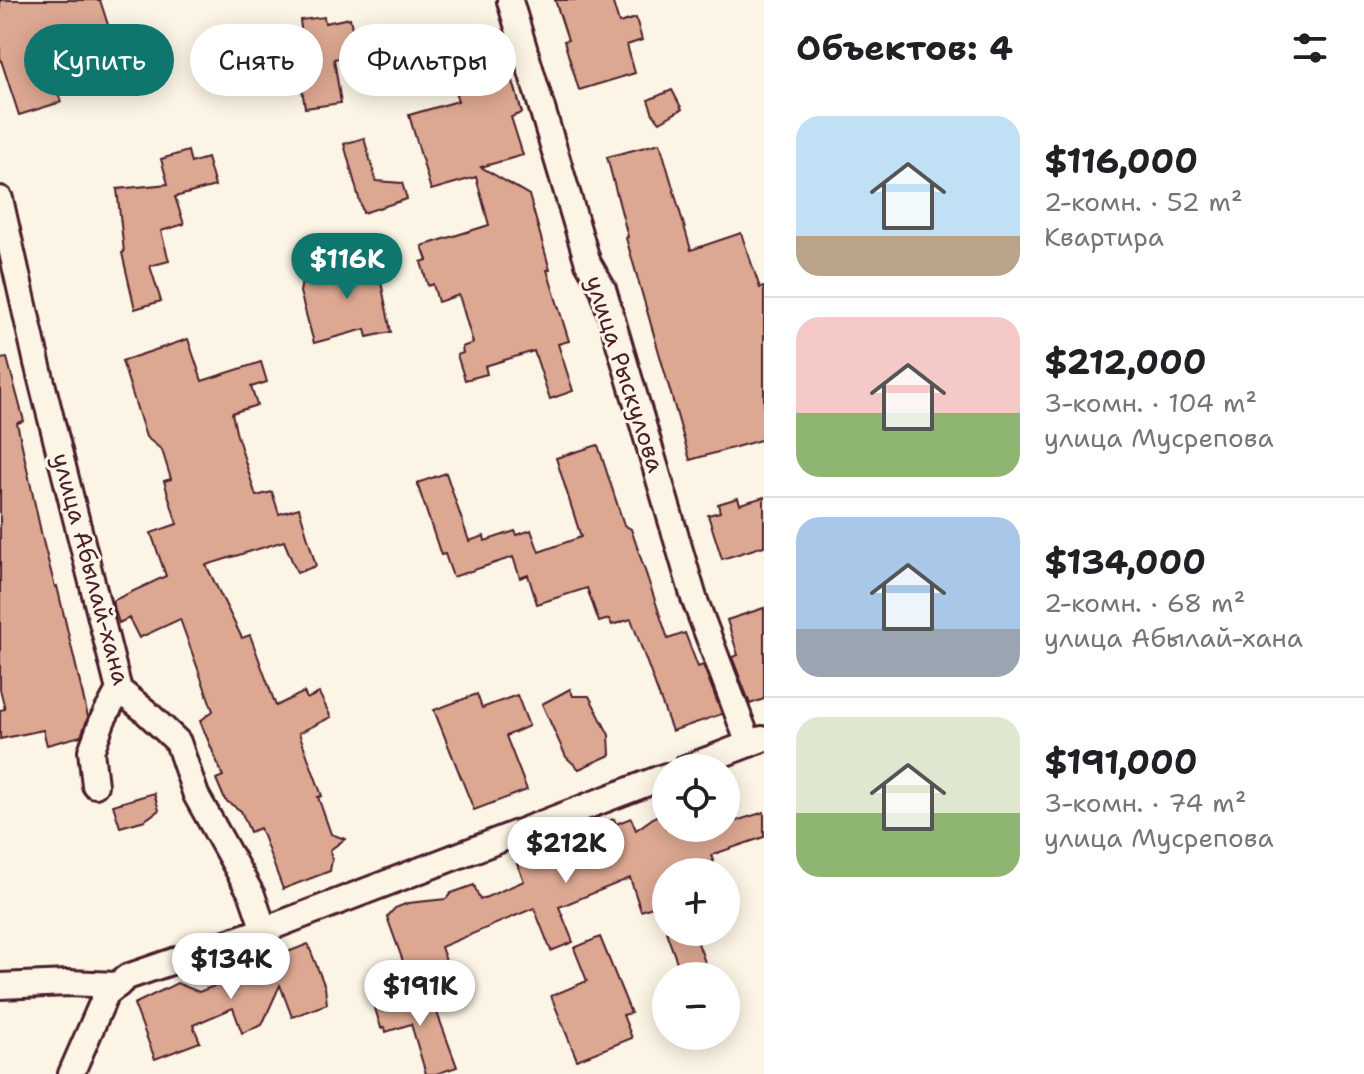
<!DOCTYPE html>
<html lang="ru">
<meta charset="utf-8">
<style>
body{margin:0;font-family:"Shantell Sans",sans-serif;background:#f6f6f6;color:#202124;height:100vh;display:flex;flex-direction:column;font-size:30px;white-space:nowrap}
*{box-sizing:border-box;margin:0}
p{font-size:26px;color:#757577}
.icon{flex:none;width:44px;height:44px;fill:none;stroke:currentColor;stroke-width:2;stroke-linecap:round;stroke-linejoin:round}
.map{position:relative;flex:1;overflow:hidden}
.sheet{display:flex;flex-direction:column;background:#fff;width:600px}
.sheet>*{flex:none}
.top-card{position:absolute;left:24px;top:24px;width:620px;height:72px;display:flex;gap:16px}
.controls{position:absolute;left:652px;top:754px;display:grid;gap:16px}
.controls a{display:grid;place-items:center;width:88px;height:88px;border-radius:50%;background:#fff;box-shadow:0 4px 20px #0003;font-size:40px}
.price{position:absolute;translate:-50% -68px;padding:0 18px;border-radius:28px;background:#fff;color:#222;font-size:26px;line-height:52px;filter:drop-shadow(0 2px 4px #0008)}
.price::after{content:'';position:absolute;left:50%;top:48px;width:24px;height:18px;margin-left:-12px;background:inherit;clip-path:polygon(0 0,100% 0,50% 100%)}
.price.on{background:#0f766e;color:#fff}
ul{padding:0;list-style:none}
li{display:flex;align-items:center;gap:24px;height:200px;padding:0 32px}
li+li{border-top:2px solid #e0e0e0}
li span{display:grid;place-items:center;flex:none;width:224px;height:160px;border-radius:24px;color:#555}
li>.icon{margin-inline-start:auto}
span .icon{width:96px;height:96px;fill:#fffc;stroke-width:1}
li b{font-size:34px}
h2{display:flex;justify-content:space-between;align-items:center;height:96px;padding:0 32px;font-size:34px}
.pill{padding:0 28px;border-radius:36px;background:#fff;box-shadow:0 4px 20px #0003;font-size:28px;line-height:72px}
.pill.on{background:#0f766e;color:#fff}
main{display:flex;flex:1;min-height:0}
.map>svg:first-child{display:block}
.building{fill:#dda892;stroke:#4a1f2b;stroke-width:2}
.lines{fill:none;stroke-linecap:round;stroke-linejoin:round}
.minor-casing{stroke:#4a1f2b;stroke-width:30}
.minor{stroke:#fcf5e5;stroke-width:24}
.labels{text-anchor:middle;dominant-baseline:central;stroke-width:6;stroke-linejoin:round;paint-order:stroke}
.street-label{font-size:24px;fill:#4a1f2b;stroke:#fcf5e5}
</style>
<main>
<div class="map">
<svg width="764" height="1074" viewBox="0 0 764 1074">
<rect width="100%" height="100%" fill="#fcf5e5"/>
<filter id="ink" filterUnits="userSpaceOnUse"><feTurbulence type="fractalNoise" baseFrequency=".0125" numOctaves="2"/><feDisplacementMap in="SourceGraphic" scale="16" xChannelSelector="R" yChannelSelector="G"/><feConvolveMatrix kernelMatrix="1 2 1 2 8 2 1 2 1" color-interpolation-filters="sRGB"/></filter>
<g filter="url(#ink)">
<g class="building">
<path d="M 0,0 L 100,0 L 109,28 L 77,39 L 85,64 L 52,74 L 61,102 L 19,115 L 0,57 Z"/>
<path d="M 555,0 L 612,0 L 619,23 L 636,18 L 642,40 L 627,45 L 635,73 L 579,90 L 564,41 L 568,40 Z"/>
<path d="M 324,17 L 325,23 L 350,18 L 352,28 L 369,34 L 368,52 L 334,59 L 341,103 L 305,108 L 299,69 L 306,68 L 300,20 Z"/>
<path d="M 462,31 L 470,36 L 490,35 L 505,83 L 513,81 L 522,113 L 511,117 L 523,155 L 481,167 L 529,195 L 550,270 L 547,270 L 569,341 L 558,344 L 573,391 L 550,399 L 534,351 L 485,366 L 487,374 L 465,380 L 457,355 L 463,353 L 462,347 L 473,343 L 459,295 L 438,302 L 433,284 L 428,286 L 421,262 L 427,260 L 422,246 L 489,225 L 476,177 L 431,190 L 409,115 L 458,101 L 438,39 Z"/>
<path d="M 672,90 L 682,109 L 660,122 L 653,114 L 648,100 Z"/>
<path d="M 364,138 L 376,181 L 402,183 L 407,199 L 363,213 L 344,144 Z"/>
<path d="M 660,143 L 691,250 L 741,233 L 760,288 L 764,287 L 764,439 L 690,460 L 626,238 L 628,237 L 607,157 Z"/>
<path d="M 188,151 L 191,163 L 207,158 L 215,186 L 175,197 L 184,224 L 161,231 L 169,261 L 150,266 L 161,301 L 135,309 L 122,253 L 124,252 L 117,189 L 168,184 L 161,159 Z"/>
<path d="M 375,252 L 391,332 L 367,337 L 365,329 L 314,343 L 300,292 L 302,281 L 353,267 L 351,257 Z"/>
<path d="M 188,339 L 202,381 L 261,362 L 267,382 L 251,387 L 257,405 L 232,413 L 236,432 L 256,496 L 272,492 L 279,514 L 299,508 L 316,566 L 297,573 L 284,541 L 206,565 L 242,638 L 250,635 L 276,706 L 304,692 L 307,699 L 319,693 L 331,717 L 299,733 L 322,796 L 318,797 L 331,834 L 345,839 L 330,850 L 332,860 L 330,871 L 283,889 L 260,828 L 250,832 L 241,811 L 225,800 L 216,779 L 223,776 L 200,721 L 213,711 L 180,619 L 139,638 L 129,618 L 119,623 L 112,601 L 166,576 L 151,533 L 177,524 L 164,481 L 171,479 L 162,450 L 146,437 L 122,361 Z"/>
<path d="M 7,358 L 24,421 L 17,423 L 43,541 L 55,587 L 57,586 L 88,717 L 81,736 L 47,745 L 43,730 L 0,739 L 0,710 L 5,709 L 0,689 L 0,359 Z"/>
<path d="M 598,445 L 624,525 L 631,529 L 668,639 L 685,633 L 698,667 L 703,665 L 722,714 L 672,731 L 631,619 L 612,625 L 609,619 L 599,622 L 587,588 L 537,604 L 528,575 L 520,578 L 513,557 L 453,577 L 445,554 L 441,555 L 417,483 L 446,473 L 469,541 L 484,536 L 485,541 L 515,531 L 517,535 L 531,530 L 539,552 L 581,537 L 556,458 Z"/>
<path d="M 764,497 L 764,546 L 722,559 L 708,515 L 720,512 L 718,504 L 738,498 L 740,504 Z"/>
<path d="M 764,608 L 764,699 L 750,704 L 732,657 L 738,655 L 727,620 Z"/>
<path d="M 570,689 L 573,696 L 589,696 L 609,735 L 610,755 L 579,769 L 566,757 L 542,704 Z"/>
<path d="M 477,694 L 482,708 L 517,695 L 529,726 L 506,736 L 527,790 L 474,810 L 434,710 Z"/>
<path d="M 154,793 L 159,810 L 145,820 L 120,827 L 113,805 Z"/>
<path d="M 666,809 L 666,828 L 726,828 L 726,824 L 764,812 L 764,837 L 711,855 L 717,872 L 666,872 L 666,902 L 641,911 L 630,878 L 559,907 L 573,942 L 551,951 L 534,908 L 441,947 L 450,972 L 412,986 L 387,917 L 395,908 L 408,903 L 446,899 L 451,893 L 474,885 L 480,900 L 524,881 L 517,864 L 569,844 L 567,836 L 614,819 L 616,824 L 631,818 L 636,830 Z"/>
<path d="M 666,932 L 694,932 L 710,976 L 682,976 Z"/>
<path d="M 600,937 L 631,1013 L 623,1015 L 632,1038 L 577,1060 L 551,996 L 587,981 L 574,948 Z"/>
<path d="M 308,944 L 325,987 L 327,1004 L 292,1017 L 280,985 L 262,1025 L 242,1033 L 233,1008 L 193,1025 L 200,1042 L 155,1059 L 134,1004 L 177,983 L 199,992 L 272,963 L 270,959 Z"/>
<path d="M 428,988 L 457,1067 L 436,1074 L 426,1074 L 411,1024 L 386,1032 L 385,1027 L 381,1028 L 374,1005 Z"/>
</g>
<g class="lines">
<g class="minor-casing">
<g id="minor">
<path d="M 510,1 L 588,263 L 603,289 L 694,598 L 749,744"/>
<path d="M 0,199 L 37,363 L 119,690 L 144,710 L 178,742 L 196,795 L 252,895 L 264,930"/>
<path d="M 686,768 L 762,739"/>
<path d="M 95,785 L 91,751 L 103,719 L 119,690"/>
<path d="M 0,986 L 68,983 L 118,985"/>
<path d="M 71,1074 L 106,994 L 127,977 L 264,930 L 666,776"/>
</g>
</g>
<use href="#minor" class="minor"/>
</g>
</g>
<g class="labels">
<g class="street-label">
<text transform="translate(625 374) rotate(72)">улица Рыскулова</text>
<text transform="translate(91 569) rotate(75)">улица Абылай-хана</text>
</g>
</g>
</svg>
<div class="controls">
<a><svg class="icon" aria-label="locate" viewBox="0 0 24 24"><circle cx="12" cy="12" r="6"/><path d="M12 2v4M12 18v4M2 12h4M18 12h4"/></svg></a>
<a>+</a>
<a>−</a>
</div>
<b class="price on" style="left:347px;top:301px">$116K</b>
<b class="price" style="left:566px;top:885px">$212K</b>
<b class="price" style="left:231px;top:1001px">$134K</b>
<b class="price" style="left:420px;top:1028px">$191K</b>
<div class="top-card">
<a class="pill on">Купить</a>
<a class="pill">Снять</a>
<a class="pill">Фильтры</a>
</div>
</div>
<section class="sheet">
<h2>Объектов: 4<svg class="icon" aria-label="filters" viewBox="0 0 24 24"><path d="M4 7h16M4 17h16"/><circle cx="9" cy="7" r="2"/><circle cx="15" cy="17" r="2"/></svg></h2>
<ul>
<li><span style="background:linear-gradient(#bfe0f5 75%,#b9a48a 0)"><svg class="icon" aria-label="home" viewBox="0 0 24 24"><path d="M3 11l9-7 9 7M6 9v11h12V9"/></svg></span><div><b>$116,000</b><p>2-комн. · 52 m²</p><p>Квартира</p></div></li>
<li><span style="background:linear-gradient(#f6c9c9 60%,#8fb573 0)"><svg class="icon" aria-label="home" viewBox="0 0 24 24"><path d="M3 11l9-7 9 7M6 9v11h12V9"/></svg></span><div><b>$212,000</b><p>3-комн. · 104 m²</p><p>улица Мусрепова</p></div></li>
<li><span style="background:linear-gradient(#a9c7e8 70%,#9aa5b1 0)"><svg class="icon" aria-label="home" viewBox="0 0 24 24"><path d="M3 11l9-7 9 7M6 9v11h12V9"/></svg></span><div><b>$134,000</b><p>2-комн. · 68 m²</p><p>улица Абылай-хана</p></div></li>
<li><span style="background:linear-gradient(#dfe7d0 60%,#8fb573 0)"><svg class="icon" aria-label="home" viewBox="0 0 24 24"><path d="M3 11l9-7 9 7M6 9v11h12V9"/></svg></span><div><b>$191,000</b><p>3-комн. · 74 m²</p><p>улица Мусрепова</p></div></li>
</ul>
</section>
</main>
